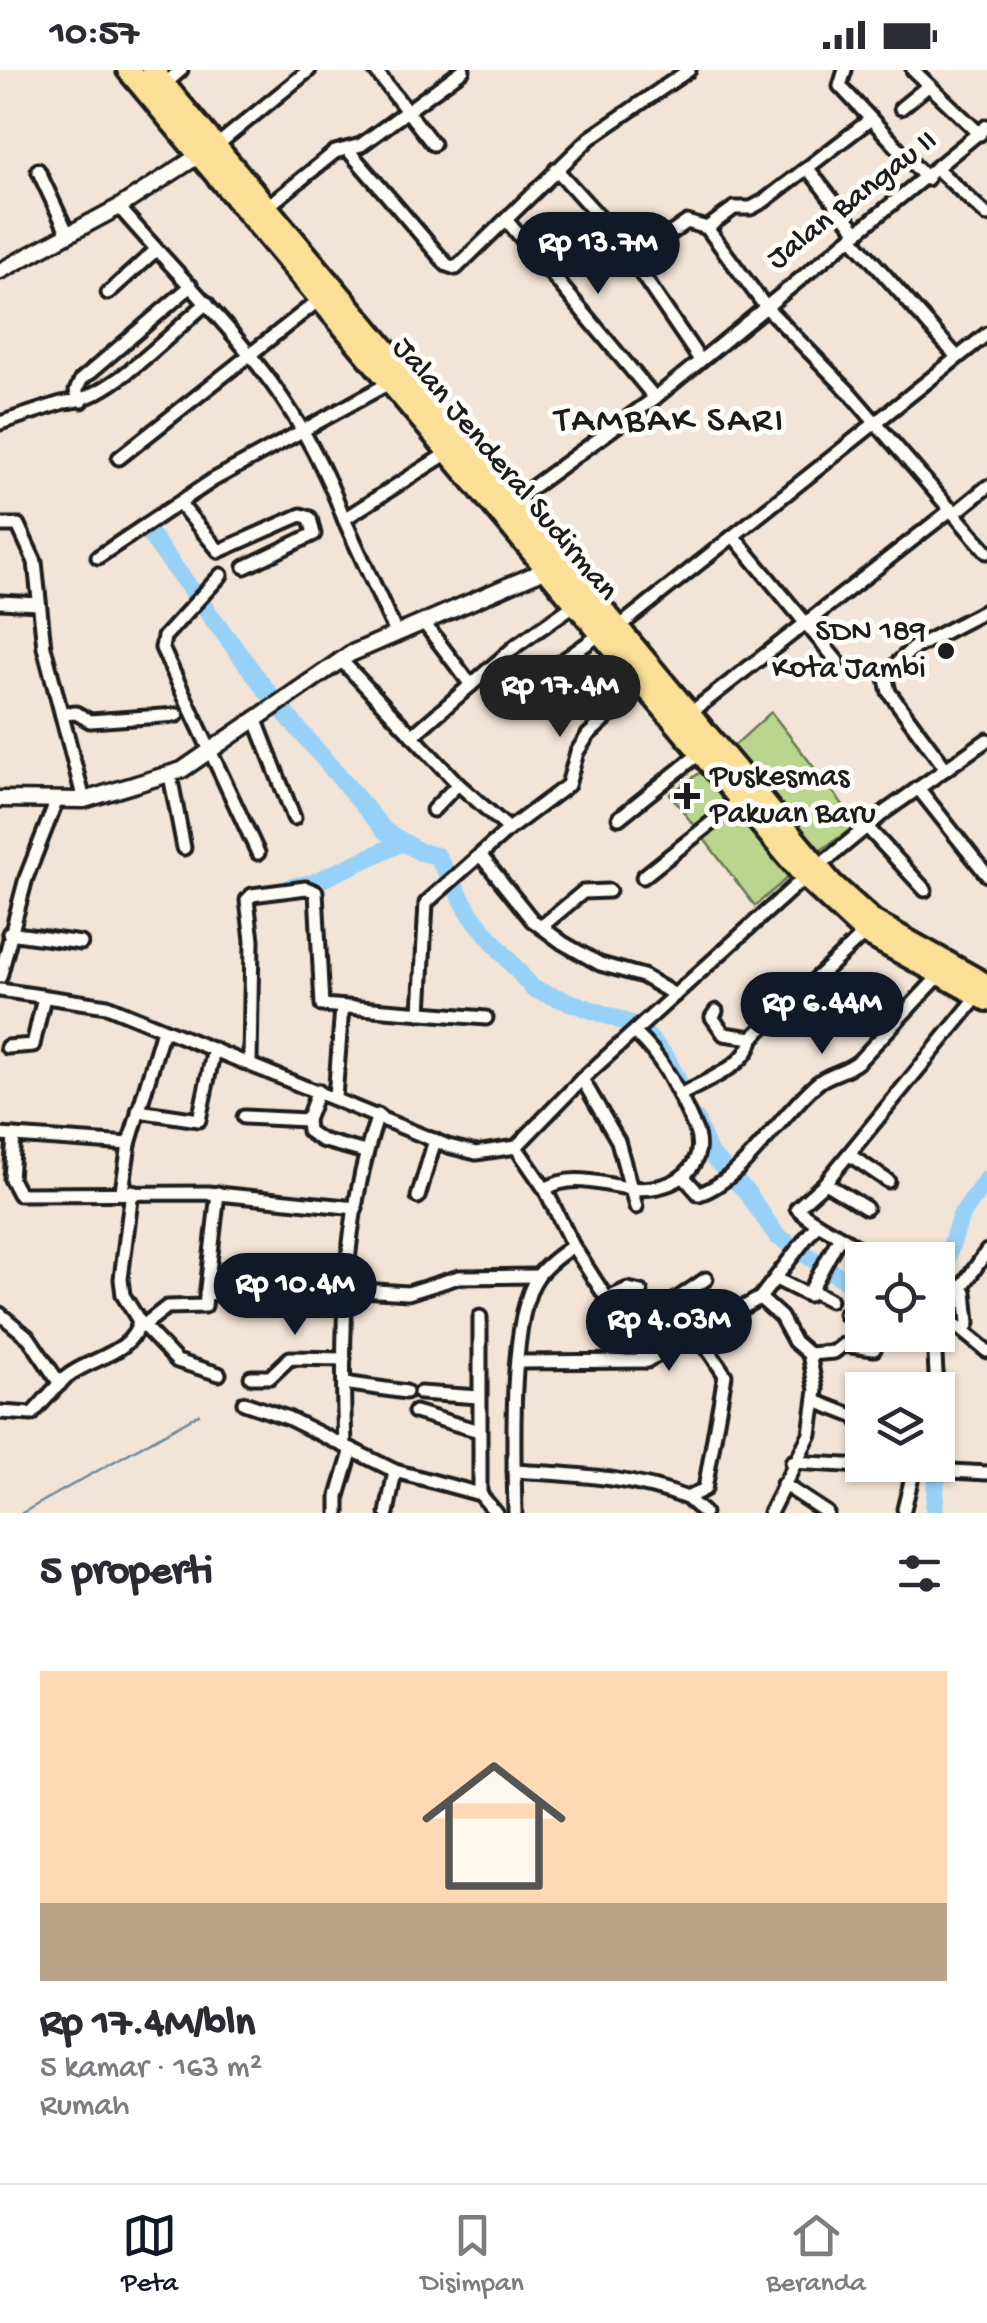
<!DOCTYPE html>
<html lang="id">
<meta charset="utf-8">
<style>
body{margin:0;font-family:"Gochi Hand",sans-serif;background:#f2f2f3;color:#2b2b33;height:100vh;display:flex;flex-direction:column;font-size:38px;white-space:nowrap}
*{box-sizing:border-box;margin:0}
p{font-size:32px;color:#7c7c81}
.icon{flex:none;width:55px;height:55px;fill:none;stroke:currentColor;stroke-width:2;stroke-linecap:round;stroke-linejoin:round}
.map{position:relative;height:1443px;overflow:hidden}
.panel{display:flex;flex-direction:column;background:#fff;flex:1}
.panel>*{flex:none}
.controls{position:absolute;left:845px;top:1172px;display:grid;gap:20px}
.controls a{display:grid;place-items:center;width:110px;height:110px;border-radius:0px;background:#fff;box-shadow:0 2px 8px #0004;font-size:50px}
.price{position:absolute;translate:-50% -85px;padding:0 22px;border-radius:35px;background:#111827;color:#fff;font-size:32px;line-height:65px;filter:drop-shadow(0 2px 5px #0008)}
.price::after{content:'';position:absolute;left:50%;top:60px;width:30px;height:22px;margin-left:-15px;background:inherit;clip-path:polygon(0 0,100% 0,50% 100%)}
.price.active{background:#222;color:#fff}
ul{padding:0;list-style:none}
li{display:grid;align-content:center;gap:20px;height:530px;padding:0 40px}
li+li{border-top:2px solid #e1e1e2}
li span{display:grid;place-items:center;height:310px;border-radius:0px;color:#555}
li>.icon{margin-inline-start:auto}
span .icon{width:180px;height:180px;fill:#fffc;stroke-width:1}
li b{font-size:42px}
h2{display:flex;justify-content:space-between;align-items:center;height:120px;padding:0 40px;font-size:42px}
.status{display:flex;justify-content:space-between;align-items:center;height:70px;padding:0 50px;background:#fff;direction:ltr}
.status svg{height:28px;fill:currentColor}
.dock{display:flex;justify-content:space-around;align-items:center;height:140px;border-top:2px solid #e1e1e2;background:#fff;font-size:28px;color:#7c7c81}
.dock a{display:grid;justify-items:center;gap:5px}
.dock .active{color:#111827}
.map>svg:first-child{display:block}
.green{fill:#bad58d;stroke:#6b7854;stroke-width:2.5}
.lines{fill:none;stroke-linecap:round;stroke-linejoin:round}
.stream{stroke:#6689a0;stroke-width:2.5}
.river{stroke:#98d1f8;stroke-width:18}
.minor-casing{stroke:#1c1c1c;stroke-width:19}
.tertiary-casing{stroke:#1c1c1c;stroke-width:21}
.trunk-casing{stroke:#1c1c1c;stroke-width:28}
.minor{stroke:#fdfcf7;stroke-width:11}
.tertiary{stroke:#fdfcf7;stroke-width:14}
.trunk{stroke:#fadf96;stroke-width:20}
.poi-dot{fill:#1c1c1c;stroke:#fdfcf7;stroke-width:4}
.labels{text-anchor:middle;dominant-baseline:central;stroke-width:10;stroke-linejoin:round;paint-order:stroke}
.street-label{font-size:32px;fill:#1c1c1c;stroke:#fdfcf7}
.poi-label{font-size:32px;fill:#1c1c1c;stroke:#fdfcf7;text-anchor:end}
.quarter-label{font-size:38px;letter-spacing:2.5px;fill:#1c1c1c;stroke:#fdfcf7}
</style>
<div class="status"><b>10:57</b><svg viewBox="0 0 49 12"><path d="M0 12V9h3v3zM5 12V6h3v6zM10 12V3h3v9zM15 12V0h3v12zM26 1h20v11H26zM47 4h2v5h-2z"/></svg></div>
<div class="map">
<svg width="987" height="1443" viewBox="0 0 987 1443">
<rect width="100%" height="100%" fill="#f2e4d6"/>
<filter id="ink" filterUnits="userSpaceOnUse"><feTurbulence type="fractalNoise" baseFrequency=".01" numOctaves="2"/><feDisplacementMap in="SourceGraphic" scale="20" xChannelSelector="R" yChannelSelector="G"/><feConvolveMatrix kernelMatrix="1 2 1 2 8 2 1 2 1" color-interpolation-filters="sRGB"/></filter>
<g filter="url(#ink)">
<path class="green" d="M 771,642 L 858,754 L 811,787 L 755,836 L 670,724 L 723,686 Z"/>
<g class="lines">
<path class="stream" d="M 22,1443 L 199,1344"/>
<g class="river">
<path d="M 151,466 L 273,629 L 385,761 L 420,782 L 437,786 L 471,845 L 533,919 L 634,955"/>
<path d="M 291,817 L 313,813 L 401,773"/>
<path d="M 645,964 L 666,987 L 683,1021"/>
<path d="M 696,1050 L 709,1083 L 746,1121 L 777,1166 L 862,1221"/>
<path d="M 938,1217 L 961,1145 L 987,1109"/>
<path d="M 934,1443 L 937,1395"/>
</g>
<g class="minor-casing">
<g id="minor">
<path d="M 375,0 L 433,74"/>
<path d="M 913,0 L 980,64"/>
<path d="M 165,14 L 181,0"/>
<path d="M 901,38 L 928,16"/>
<path d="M 871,49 L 927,109"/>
<path d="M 216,76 L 309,0"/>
<path d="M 348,80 L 447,195 L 456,198 L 590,68 L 689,0"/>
<path d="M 556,99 L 613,162 L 700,290"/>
<path d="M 38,100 L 68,164"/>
<path d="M 809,100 L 858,163"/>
<path d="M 938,100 L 987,145"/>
<path d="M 119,137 C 210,243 294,311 344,449 L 449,382"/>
<path d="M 266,138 L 335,82 L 361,75 L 463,0"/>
<path d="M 508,152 L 655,328"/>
<path d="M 707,158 L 734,138 L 751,138 L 764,131 L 871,49 L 840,16 L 845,0"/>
<path d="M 852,168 L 957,287"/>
<path d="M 633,190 L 687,152 L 707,158 L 765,236 L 849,322 L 987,482"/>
<path d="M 108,223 L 156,180"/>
<path d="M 82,331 L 76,321 L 81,310 L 191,216"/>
<path d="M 66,332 C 110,330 172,261 207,233"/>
<path d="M 0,353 L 61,333"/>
<path d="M 119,388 L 319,230"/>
<path d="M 515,430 L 655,328 L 987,56"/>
<path d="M 180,434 L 219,481 L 301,445 L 310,448 L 314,464 L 245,497"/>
<path d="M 955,443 L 987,417"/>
<path d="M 344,449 L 397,565"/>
<path d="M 0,455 L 18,455 L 35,492 L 44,577 L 84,730"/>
<path d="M 734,467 L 837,591"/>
<path d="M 98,487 L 213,410 L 391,312"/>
<path d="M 221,505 L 164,567 L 162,578 L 258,783"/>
<path d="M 0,532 L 39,534"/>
<path d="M 424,553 L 471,615"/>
<path d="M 620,556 L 987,264"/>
<path d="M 340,589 L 458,714 L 509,759"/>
<path d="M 544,604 L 602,563"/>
<path d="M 62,644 L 76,643 L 90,651 L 177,645"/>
<path d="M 689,644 L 952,439"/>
<path d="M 255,648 L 294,748"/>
<path d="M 412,666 L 517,575 L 577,533"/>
<path d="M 946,699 L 889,622 L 885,605 L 912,579 L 987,540"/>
<path d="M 170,705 L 184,778"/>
<path d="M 918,718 L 987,805"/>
<path d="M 433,740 L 458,714"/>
<path d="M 619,748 L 700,683"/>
<path d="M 866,756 L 925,820"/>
<path d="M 481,786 L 532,850 L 563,873 L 600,894 L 643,906 L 675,925"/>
<path d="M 818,797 L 886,741 L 987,670"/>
<path d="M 643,807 L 740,730"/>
<path d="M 541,857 L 583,822 L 609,821"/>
<path d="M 9,863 L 81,873"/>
<path d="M 0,907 L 26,808 L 56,732"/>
<path d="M 0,920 L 107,936 L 448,1076 L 476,1083 L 516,1077 L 582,1009 L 805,807"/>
<path d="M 716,941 L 712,947 L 724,964 L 752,968"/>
<path d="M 420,943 L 426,833 L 509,759 L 568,715 L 577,682 L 588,665 L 644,614"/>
<path d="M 7,977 L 33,975 L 44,927"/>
<path d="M 250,992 L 252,870 L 247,830 L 252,825 L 306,818 L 316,822 L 322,935 L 486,948"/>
<path d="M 582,1009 L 618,1071 L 636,1137"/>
<path d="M 318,1021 L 307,1050 L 308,1061 L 321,1070 L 365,1082"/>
<path d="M 680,1025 C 702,1012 749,996 752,968 L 865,863"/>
<path d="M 335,1027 L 342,938"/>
<path d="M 138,1041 L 199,1050 L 214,979"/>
<path d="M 244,1047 L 307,1050"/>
<path d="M 0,1065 L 14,1066 L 11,1109 L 19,1124 L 208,1123 L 356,1138"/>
<path d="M 14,1066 L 129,1074"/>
<path d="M 851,1086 L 888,1111"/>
<path d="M 683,1106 L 699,1124 C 743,1110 782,1042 819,1012 C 831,1003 846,1002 859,991 L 939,906"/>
<path d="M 825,1113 L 797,1138 C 817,1159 853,1167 869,1190"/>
<path d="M 545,1119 C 580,1098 616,1123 652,1118 C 688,1113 709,1086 693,1054 C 677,1019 664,989 635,963"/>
<path d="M 122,1121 L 129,1074 L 163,960"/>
<path d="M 132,1121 L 121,1209 L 123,1225 L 139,1251 L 177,1291 L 219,1304"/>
<path d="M 418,1127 L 435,1070"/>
<path d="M 866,1138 L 825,1113 L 978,926"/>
<path d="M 573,1176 L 647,1291 L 760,1228 L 817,1154"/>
<path d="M 776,1209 L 808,1225 L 839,1168"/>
<path d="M 962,1217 L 987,1181"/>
<path d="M 346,1219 L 408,1223 L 459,1207 L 538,1206"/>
<path d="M 810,1220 L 830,1230"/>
<path d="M 206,1223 L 344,1233"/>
<path d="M 760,1228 L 781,1247 L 794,1271 L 809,1284 L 816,1320 L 810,1364 L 770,1443"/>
<path d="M 606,1229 L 628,1219 L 641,1222"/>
<path d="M 0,1244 L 29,1268 L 60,1314"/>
<path d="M 845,1244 L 862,1251"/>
<path d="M 144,1255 L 167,1237 L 205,1236 L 218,1123"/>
<path d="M 964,1261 L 968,1253 L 965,1222 L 949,1212 L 945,1247 L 987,1281"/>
<path d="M 629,1262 L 706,1209"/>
<path d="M 909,1265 L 938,1276"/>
<path d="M 809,1284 L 834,1282 L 843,1275 L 874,1279 L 881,1265"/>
<path d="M 518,1292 L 647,1291"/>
<path d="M 251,1307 L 270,1307 L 290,1288 L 344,1289"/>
<path d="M 344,1313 L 406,1322"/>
<path d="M 420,1323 L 479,1327"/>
<path d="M 815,1331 L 856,1347 L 862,1358"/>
<path d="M 244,1333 L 288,1348 L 395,1401 L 480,1424 L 496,1443"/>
<path d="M 938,1340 L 935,1285 L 945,1247"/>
<path d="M 0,1342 L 32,1344 C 43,1332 54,1319 65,1308 C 86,1289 134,1284 139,1251"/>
<path d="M 415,1342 L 479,1361"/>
<path d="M 938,1361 L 944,1401"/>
<path d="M 345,1376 C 341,1266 342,1150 378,1045"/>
<path d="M 792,1392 L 987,1403"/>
<path d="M 514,1401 C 574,1405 630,1406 687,1428 L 705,1419 L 725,1305 L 697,1263"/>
<path d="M 783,1414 L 827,1443"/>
<path d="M 480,1424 L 480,1247"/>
<path d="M 687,1428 L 704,1443"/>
<path d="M 904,1439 L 914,1399"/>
<path d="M 338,1443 L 338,1426 L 352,1379"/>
<path d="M 387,1443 L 395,1401"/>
<path d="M 515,1443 C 514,1390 508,1247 538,1206 C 546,1195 561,1184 573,1176 L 545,1119 L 516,1077"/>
</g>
</g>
<g class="tertiary-casing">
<g id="tertiary">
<path d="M 0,201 L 119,137 L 201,84"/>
<path d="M 0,729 L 84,730 L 182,700 L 350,584 L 547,499"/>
</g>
</g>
<g class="trunk-casing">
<g id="trunk">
<path d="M 128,0 L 805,807 L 865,863 L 987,930"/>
<path d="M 152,0 L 832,814 L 873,851 L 987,915"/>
</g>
</g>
<use href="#minor" class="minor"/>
<use href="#tertiary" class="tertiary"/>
<use href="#trunk" class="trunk"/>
</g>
</g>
<g class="poi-dot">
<circle cx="946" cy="581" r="10"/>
<path d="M682 711h10v10h10v10h-10v10h-10v-10h-10v-10h10z"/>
</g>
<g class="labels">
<g class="street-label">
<text transform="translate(853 131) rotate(-38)">Jalan Bangau II</text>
<text transform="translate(504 400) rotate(50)">Jalan Jenderal Sudirman</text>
</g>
<g class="poi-label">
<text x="926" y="563">SDN 189<tspan x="926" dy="37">Kota Jambi</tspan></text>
<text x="710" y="708" text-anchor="start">Puskesmas<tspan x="710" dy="37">Pakuan Baru</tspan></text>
</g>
<g class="quarter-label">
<text x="670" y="352">TAMBAK SARI</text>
</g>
</g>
</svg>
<div class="controls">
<a><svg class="icon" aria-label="locate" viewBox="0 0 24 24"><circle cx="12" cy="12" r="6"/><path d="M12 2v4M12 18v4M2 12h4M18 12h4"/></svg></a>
<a><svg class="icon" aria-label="layers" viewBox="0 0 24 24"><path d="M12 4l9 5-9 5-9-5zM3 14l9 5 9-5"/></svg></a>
</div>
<b class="price" style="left:598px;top:227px">Rp 13.7M</b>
<b class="price active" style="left:560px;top:670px">Rp 17.4M</b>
<b class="price" style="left:822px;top:987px">Rp 6.44M</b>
<b class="price" style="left:295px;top:1268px">Rp 10.4M</b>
<b class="price" style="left:669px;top:1304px">Rp 4.03M</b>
</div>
<section class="panel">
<h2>5 properti<svg class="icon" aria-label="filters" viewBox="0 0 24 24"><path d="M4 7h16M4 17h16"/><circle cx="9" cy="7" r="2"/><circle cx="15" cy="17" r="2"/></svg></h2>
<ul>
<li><span style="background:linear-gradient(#ffd9b3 75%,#b9a48a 0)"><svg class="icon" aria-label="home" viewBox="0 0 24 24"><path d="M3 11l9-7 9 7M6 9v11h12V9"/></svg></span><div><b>Rp 17.4M/bln</b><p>5 kamar · 163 m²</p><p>Rumah</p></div></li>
</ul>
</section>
<nav class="dock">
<a class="active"><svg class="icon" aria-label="map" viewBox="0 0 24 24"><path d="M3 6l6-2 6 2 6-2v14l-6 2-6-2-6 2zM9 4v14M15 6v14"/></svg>Peta</a>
<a><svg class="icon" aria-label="saved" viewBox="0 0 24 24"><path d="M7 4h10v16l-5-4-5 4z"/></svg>Disimpan</a>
<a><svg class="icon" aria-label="home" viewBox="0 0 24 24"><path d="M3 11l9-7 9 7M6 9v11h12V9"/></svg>Beranda</a>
</nav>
